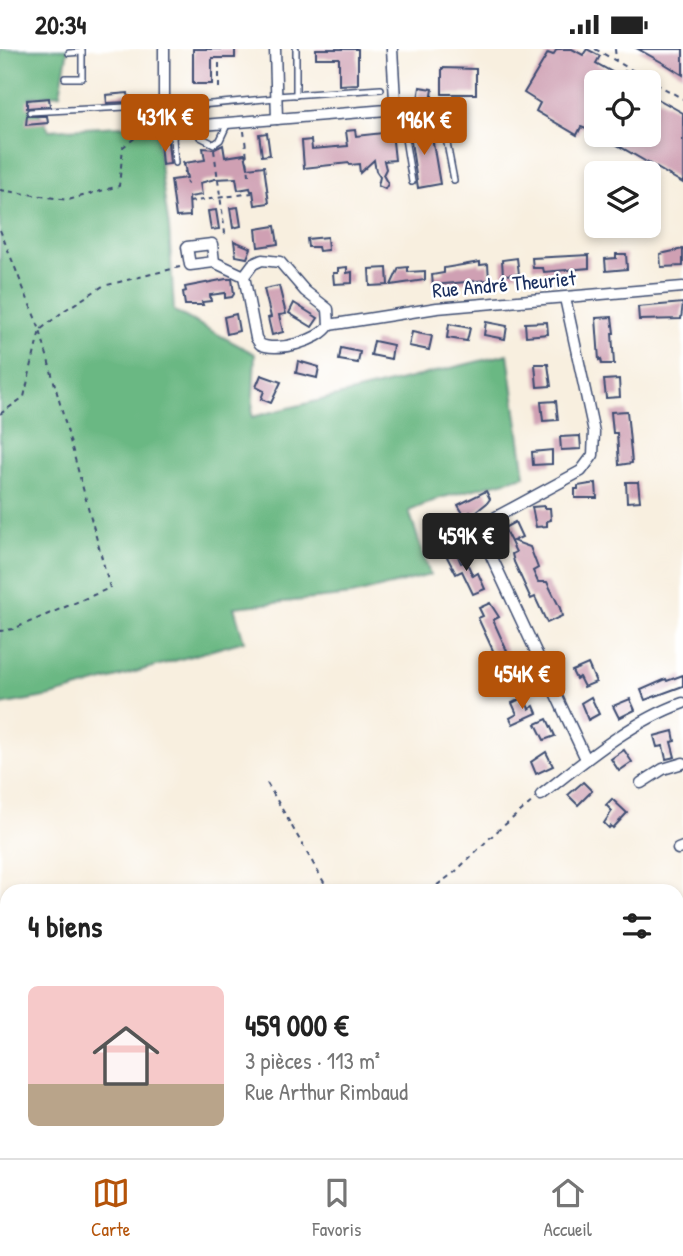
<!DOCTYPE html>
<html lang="fr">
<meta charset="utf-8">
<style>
body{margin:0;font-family:"Patrick Hand",sans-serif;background:#f6f6f6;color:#222;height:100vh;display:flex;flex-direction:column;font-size:26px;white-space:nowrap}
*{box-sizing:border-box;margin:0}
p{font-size:23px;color:#767676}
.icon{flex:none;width:38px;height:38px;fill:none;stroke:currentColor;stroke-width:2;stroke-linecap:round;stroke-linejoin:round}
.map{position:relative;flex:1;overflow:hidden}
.side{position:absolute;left:0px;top:835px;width:684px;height:275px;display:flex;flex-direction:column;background:#fff;border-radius:21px 21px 0 0;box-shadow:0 4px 10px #0003}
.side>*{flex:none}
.buttons{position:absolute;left:584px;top:21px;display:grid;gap:14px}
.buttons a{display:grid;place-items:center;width:77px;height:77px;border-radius:10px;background:#fff;box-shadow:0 4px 10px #0003;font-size:35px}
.price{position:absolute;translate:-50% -60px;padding:0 16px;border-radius:7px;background:#b45309;color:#fff;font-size:23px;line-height:46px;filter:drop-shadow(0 2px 4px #0008)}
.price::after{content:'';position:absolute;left:50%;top:42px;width:21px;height:16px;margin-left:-10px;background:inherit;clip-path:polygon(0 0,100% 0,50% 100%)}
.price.selected{background:#222;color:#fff}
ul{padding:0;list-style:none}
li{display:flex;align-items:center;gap:21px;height:175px;padding:0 28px}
li span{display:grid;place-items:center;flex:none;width:196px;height:140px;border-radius:10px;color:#555}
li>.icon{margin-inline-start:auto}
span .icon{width:84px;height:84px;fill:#fffc;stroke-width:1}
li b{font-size:30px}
h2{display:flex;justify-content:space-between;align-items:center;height:84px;padding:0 28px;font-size:30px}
.status{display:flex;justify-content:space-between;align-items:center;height:49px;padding:0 35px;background:#fff;direction:ltr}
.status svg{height:19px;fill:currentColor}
.menu{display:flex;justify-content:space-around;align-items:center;height:98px;border-top:2px solid #e0e0e0;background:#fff;font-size:19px;color:#767676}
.menu a{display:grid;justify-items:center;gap:4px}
.menu .selected{color:#b45309}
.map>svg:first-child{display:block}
.forest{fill:#6ab883;stroke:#427470;stroke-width:2}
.building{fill:#cfa0b3}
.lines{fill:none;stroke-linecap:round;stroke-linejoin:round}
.service-casing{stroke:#3c4c71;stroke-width:8}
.minor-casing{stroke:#3c4c71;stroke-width:13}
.path{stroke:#3c4c71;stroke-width:2;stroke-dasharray:5 5;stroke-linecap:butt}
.service{stroke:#fff;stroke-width:5}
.minor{stroke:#fff;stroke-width:10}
.labels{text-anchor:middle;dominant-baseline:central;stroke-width:5;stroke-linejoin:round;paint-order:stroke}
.street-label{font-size:21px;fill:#1b2f5e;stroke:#fff}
</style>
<div class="status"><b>20:34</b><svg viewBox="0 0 49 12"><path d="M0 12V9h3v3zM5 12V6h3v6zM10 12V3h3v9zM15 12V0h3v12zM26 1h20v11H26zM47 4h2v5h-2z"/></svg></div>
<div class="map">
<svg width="683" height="1109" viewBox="0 0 683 1109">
<rect width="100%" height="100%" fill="#fff"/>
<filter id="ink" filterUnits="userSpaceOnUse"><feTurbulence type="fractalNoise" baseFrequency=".0143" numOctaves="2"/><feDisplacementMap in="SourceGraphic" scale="14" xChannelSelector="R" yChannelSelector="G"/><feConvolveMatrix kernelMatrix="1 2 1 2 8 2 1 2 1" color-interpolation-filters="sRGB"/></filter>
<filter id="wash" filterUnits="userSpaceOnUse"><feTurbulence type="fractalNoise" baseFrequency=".00686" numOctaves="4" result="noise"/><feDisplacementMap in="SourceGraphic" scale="28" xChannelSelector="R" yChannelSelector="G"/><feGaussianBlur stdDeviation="1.57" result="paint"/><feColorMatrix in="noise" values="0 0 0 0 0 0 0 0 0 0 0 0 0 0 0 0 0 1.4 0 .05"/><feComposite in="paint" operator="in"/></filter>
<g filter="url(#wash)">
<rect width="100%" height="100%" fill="#f8efdf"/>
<path class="forest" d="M 0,0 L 68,0 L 60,45 L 30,48 L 49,81 L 156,75 L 162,132 L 169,179 L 174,262 L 255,305 L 252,368 L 508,305 L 525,427 L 440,449 L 409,462 L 430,526 L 352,546 L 234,558 L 244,592 L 51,647 L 0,656 Z"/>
<g id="blocks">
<g class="building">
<path d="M 193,0 L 235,0 L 235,9 L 212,9 L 212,35 L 193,35 Z"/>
<path d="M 316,0 L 358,0 L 358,35 L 339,36 L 339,9 L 316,9 Z"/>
<path d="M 557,0 L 572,0 L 583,6 L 587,0 L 600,7 L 596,14 L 621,28 L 625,22 L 644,33 L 597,33 L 597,84 L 581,78 L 577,86 L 536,62 L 540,54 L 524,44 L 548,4 L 553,6 Z"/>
<path d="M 638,0 L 683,0 L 683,26 L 665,15 Z"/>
<path d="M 442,19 L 476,20 L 476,45 L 442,45 Z"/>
<path d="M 420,38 L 433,40 L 431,53 L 418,50 Z"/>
<path d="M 128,44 L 129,53 L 107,54 L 106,46 Z"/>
<path d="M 649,45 L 683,64 L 683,134 L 600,86 L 649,86 Z"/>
<path d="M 49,49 L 50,57 L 27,59 L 27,51 Z"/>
<path d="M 47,67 L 48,74 L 26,76 L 27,67 Z"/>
<path d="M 430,76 L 440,135 L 418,139 L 409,79 Z"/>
<path d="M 355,81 L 356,87 L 392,83 L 395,111 L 384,112 L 386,120 L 383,126 L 388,135 L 385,140 L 378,137 L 380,128 L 376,122 L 374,111 L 360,124 L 359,115 L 350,116 L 349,114 L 304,119 L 302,92 L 311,91 L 312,100 L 348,97 L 346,82 Z"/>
<path d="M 267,84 L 270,106 L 262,107 L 259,85 Z"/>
<path d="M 168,93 L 170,115 L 162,116 L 160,94 Z"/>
<path d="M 223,96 L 225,108 L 245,105 L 248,119 L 264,117 L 269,154 L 255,156 L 253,142 L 251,142 L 250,139 L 238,141 L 236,129 L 215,130 L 200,134 L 202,146 L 189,148 L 190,167 L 176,168 L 171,131 L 187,129 L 184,114 L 205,111 L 203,99 L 215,100 Z"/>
<path d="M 238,158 L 241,177 L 233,179 L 230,159 Z"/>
<path d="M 216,161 L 219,180 L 211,181 L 208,162 Z"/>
<path d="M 275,177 L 278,195 L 258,198 L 256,180 Z"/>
<path d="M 327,188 L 328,201 L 319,202 L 318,198 L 308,198 L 307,190 Z"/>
<path d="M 234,192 L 251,199 L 247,209 L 236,207 Z"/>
<path d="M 683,200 L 683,217 L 661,218 L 660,205 Z"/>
<path d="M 616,205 L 626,205 L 627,220 L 606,222 L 605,210 L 616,209 Z"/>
<path d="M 589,206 L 589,219 L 544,223 L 543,219 L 533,219 L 532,209 Z"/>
<path d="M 517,209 L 519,225 L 503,226 L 502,211 Z"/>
<path d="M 480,213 L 480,216 L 488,215 L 489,231 L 433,236 L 432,226 L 444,224 L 444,219 Z"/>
<path d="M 347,218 L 347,224 L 352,223 L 352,234 L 334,235 L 333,224 L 338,224 L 338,219 Z"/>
<path d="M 408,218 L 408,223 L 425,222 L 425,231 L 391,236 L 399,219 Z"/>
<path d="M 387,219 L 388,236 L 370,237 L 369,220 Z"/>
<path d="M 226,230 L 232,230 L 234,245 L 232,248 L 225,249 L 225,244 L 210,246 L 211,252 L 202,253 L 203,256 L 185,256 L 183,243 L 186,242 L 185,238 Z"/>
<path d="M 279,237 L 286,265 L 279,266 L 283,283 L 272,286 L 268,269 L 271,268 L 264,240 Z"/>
<path d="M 294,254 L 318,269 L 312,278 L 289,264 Z"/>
<path d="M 683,254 L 681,270 L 639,271 L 638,258 Z"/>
<path d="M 236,265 L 239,282 L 227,285 L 224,268 Z"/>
<path d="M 612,268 L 614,284 L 612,284 L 614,315 L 602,315 L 601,310 L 599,311 L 596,269 Z"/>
<path d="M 486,273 L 507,277 L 505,290 L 484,286 Z"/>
<path d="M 547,273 L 548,285 L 526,287 L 525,274 Z"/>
<path d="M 449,275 L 470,279 L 467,292 L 447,289 Z"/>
<path d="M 412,283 L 432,287 L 429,301 L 409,297 Z"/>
<path d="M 374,292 L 393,296 L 391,310 L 371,306 Z"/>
<path d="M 341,299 L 360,303 L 358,314 L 339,311 Z"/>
<path d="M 298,312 L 319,318 L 317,329 L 296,324 Z"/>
<path d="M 535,315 L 548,315 L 551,337 L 537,338 Z"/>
<path d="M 261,326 L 281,333 L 271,354 L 261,350 L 264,342 L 256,338 Z"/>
<path d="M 619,330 L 620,348 L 606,349 L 604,331 Z"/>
<path d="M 556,352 L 558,371 L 543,372 L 541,353 Z"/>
<path d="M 627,362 L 632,414 L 619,416 L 617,384 L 613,384 L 611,363 Z"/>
<path d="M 580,387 L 581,400 L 561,401 L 560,388 Z"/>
<path d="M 552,401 L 552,415 L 533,416 L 532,403 Z"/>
<path d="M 626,433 L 638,433 L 640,452 L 627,453 Z"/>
<path d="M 596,434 L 597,449 L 575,449 L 575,440 L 578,440 L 578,437 Z"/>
<path d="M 486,442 L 490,450 L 487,454 L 472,466 L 470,463 L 464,466 L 458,456 Z"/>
<path d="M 544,457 L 544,459 L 550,459 L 551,471 L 547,472 L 547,477 L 536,478 L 532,458 Z"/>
<path d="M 448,470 L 452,478 L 455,477 L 460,486 L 444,493 L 436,476 Z"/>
<path d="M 515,473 L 522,488 L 513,492 L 530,498 L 538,519 L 533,522 L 538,533 L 547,533 L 560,559 L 562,567 L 547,574 L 535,548 L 531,550 L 514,513 L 512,505 L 516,503 L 504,479 Z"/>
<path d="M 456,503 L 461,514 L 466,512 L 473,527 L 478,524 L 485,540 L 473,545 L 462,522 L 456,525 L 447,508 Z"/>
<path d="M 490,554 L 499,568 L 493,571 L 507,602 L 496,608 L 478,569 L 483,567 L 479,559 Z"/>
<path d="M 588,615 L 596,633 L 584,638 L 579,628 L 576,630 L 572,622 Z"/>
<path d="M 683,626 L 683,637 L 645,651 L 641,641 L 666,630 L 667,632 Z"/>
<path d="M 524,648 L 529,660 L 534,657 L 537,664 L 513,675 L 510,669 L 517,665 L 512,654 Z"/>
<path d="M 591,648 L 599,665 L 588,671 L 581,654 Z"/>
<path d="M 630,650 L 635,661 L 619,669 L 613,657 Z"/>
<path d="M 547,670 L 555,687 L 544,691 L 536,675 Z"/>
<path d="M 673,682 L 675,692 L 671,693 L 675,708 L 666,710 L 663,697 L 657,698 L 654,687 Z"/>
<path d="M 624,701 L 632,713 L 619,722 L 611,710 Z"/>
<path d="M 546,703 L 553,717 L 536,725 L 531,713 Z"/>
<path d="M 583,733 L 592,742 L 578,756 L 568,746 Z"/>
<path d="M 612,750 L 627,764 L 613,779 L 611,777 L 609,779 L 604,774 L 612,762 L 606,756 Z"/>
</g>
</g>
</g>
<g filter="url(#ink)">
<use href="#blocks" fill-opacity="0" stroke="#3c4c71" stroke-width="2"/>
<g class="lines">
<g class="service-casing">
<g id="service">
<path d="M 296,0 L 296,46"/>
<path d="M 69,4 L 82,3"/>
<path d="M 65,29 L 82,29 L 82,0"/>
<path d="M 276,47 L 381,40"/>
<path d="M 179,58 L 276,49"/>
<path d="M 393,58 L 437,60 L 441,63 L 454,131"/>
<path d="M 400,58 L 412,133"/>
<path d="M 30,63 L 164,56"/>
<path d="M 194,77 L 200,88 L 214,95 L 220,91 L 227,76"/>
<path d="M 175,114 L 173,89 L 178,78"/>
</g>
</g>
<g class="minor-casing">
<g id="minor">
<path d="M 164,0 L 164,67 L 178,78 L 387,61 L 393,58 L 395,51 L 392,0"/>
<path d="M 275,0 L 277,70"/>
<path d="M 262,211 L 280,213 L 305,242 L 328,260 L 329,276 C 320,292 275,304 260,295 L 256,289 L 244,227 L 253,215 Z"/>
<path d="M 214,213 L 212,195 L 187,198 L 190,216 L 214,213 L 244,227"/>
<path d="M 565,249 L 594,383 L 593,406 L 581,422 L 496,468 L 489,482 L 487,498 L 586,710"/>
<path d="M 329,276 L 437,259 L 683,238"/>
<path d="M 641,734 L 663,720 L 683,714"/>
<path d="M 541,746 C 583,713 632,672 683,654"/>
<path d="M 678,800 L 683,798"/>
<path d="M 677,1054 L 683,1057"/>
<path d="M 185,1109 L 206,1102"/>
</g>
</g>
<g class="path">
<path d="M 595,0 L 683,50"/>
<path d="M 615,0 L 616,11"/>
<path d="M 219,39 L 219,9"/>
<path d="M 244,82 L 249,126"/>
<path d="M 214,101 L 225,184 L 221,187"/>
<path d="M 183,112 L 187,135"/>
<path d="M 0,141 L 68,151 L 119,137 L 123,98 L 157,72"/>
<path d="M 189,153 L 252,144"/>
<path d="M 0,181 L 40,281 L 110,539 L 13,580 L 0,582"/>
<path d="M 0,365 L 24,348 L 40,281 L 65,261 L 103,237 L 180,218"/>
<path d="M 267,734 L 329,842"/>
<path d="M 429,842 L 455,823 L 494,785 L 534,751"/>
</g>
<use href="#service" class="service"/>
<use href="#minor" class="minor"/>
</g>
</g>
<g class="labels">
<g class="street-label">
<text transform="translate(504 235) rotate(-5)">Rue André Theuriet</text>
</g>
</g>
</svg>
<div class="buttons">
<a><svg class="icon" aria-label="locate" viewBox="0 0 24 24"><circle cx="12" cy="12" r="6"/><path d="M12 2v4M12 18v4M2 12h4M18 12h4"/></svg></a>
<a><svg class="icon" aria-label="layers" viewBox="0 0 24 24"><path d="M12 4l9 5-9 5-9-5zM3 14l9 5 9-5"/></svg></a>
</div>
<b class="price" style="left:165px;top:105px">431K €</b>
<b class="price" style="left:424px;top:108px">196K €</b>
<b class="price selected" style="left:466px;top:524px">459K €</b>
<b class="price" style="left:522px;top:662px">454K €</b>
<section class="side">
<h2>4 biens<svg class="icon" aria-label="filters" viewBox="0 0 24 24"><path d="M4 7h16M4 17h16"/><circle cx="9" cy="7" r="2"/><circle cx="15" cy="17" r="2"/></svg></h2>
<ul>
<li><span style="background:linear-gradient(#f6c9c9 70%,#b9a48a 0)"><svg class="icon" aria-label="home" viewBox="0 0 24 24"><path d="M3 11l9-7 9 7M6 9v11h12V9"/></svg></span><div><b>459 000 €</b><p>3 pièces · 113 m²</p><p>Rue Arthur Rimbaud</p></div></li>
</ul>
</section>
</div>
<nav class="menu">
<a class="selected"><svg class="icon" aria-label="map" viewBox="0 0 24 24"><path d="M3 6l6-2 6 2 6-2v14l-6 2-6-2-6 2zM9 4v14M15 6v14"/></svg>Carte</a>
<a><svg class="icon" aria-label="saved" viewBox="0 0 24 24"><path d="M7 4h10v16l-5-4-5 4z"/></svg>Favoris</a>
<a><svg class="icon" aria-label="home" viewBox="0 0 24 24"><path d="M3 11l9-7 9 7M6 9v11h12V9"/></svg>Accueil</a>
</nav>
